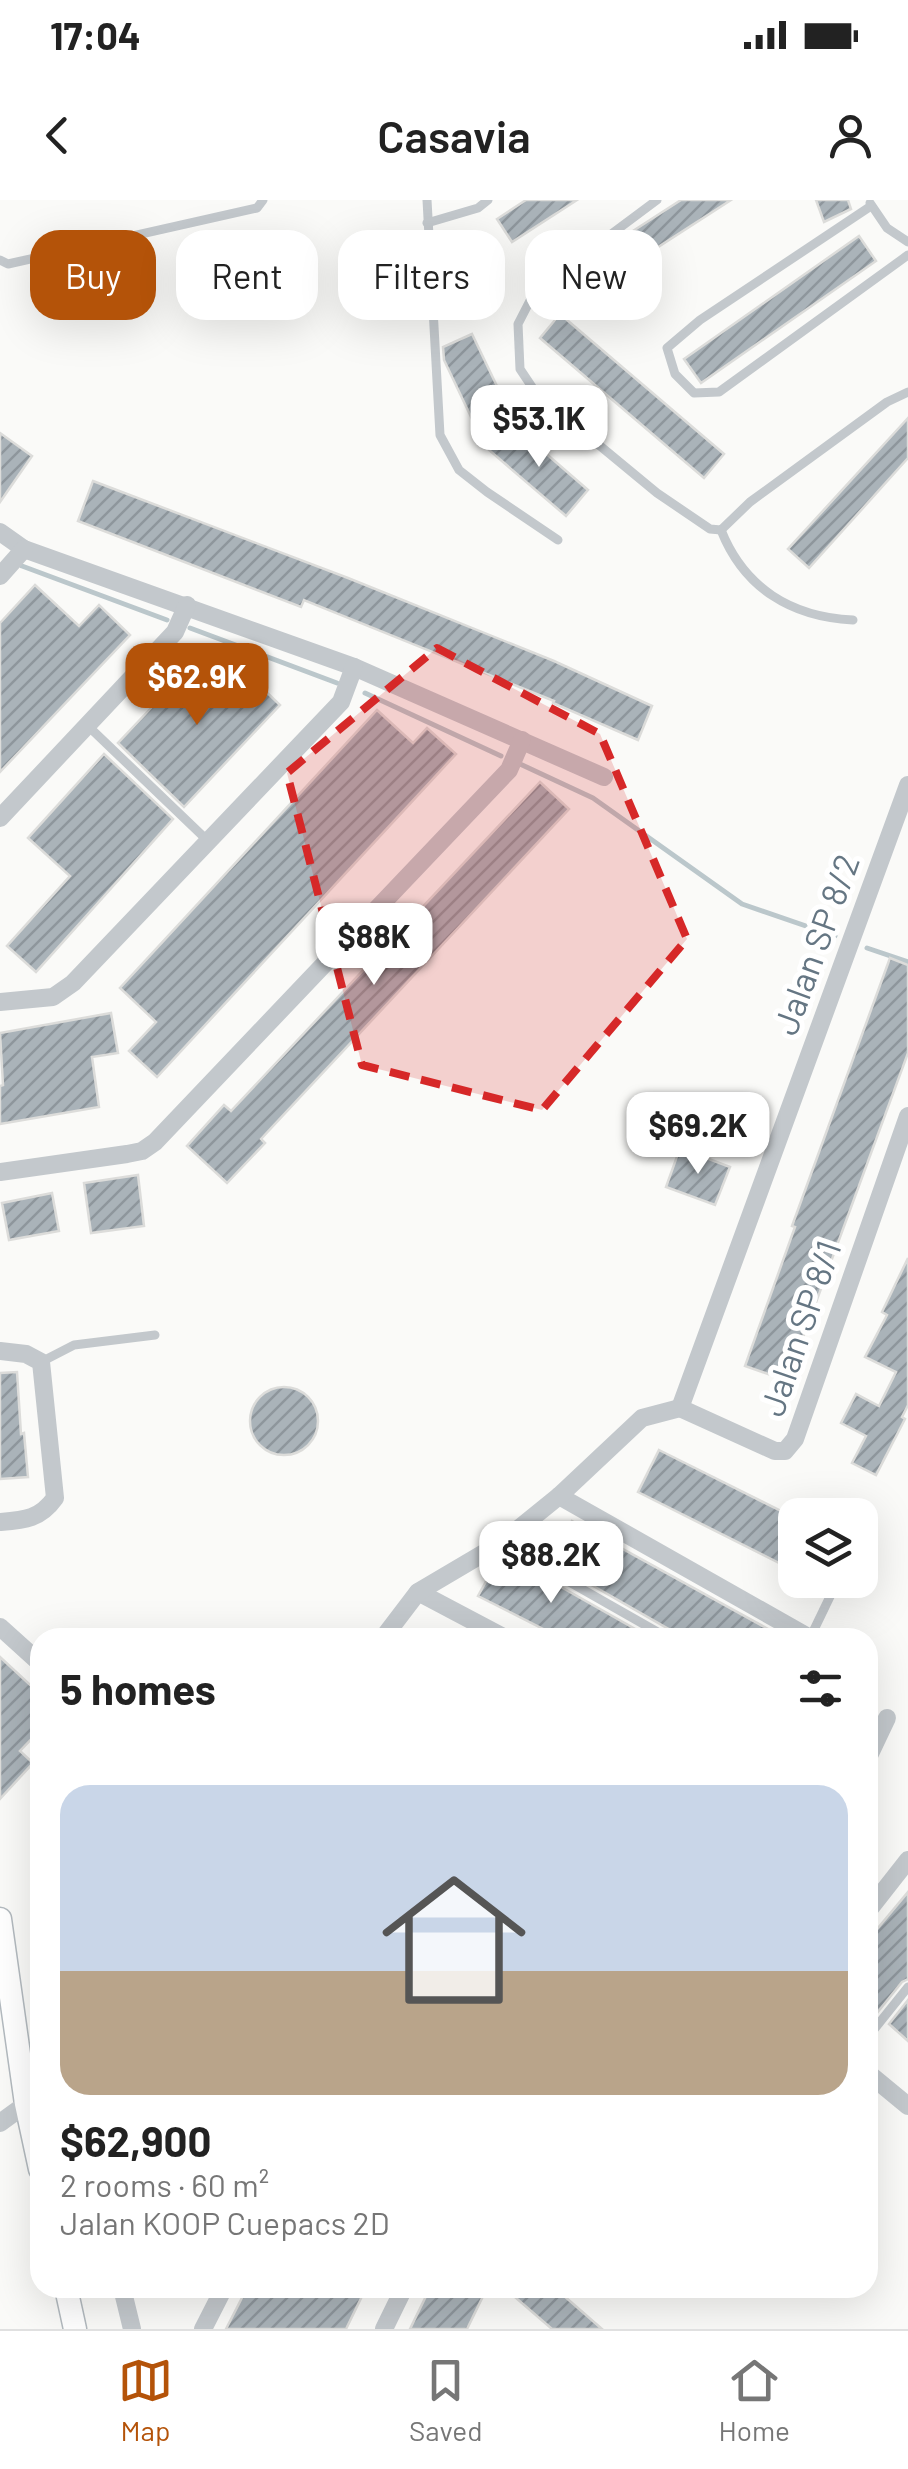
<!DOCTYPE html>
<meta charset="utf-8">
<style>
body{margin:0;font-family:Barlow,sans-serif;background:#f6f6f6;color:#222;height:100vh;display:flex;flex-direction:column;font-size:38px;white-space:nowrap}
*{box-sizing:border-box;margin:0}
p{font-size:32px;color:#767676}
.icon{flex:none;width:55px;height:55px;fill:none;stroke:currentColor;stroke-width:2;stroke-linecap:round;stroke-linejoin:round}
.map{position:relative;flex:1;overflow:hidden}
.side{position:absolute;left:30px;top:1428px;width:848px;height:670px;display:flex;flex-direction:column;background:#fff;border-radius:30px;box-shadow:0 10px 40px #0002}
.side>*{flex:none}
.top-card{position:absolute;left:30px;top:30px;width:850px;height:90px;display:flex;gap:20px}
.controls{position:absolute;left:778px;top:1298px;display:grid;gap:20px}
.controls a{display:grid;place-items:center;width:100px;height:100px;border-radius:20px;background:#fff;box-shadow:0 10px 40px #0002;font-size:50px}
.price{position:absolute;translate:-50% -85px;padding:0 22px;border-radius:20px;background:#fff;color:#222;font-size:32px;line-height:65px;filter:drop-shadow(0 2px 5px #0008)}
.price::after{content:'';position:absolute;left:50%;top:60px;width:30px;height:22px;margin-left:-15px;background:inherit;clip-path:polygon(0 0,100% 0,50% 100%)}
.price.current{background:#b45309;color:#fff}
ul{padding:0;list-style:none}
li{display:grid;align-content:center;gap:20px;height:530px;padding:0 30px}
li+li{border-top:2px solid #e0e0e0}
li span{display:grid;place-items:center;height:310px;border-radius:30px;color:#555}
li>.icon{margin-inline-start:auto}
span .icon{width:180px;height:180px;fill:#fffc;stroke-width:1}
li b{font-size:42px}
h2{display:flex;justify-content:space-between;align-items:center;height:120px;padding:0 30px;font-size:42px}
.tag{padding:0 35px;border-radius:30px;background:#fff;box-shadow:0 10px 40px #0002;font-size:35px;line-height:90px}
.tag.current{background:#b45309;color:#fff}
.status{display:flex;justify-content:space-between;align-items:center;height:70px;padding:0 50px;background:#fff;direction:ltr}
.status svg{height:28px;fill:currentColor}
header{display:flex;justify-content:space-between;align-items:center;height:130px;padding:0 30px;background:#fff;font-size:45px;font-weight:600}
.tabs{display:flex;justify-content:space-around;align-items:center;height:140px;border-top:2px solid #e0e0e0;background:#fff;font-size:28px;color:#767676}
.tabs a{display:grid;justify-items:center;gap:5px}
.tabs .current{color:#b45309}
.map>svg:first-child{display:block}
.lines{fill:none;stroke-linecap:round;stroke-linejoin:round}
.stream{stroke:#bbc7cb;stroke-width:5}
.building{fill:url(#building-hatch);stroke:#dcdcda;stroke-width:2.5}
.secondary-casing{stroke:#b3babf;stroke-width:25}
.lane{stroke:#c3c8cc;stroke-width:9}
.street{stroke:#c3c8cc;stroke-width:18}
.secondary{stroke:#fff;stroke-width:22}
.marked{fill:#d62828;fill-opacity:0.2;stroke:#d62828;stroke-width:8;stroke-dasharray:20 12;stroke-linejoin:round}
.labels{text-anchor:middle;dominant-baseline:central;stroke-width:10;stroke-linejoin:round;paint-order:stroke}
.street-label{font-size:35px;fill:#657683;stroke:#fff}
</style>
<div class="status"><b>17:04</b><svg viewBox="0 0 49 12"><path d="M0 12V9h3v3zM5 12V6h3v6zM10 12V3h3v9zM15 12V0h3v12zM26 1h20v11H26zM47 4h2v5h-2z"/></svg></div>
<header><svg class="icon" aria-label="back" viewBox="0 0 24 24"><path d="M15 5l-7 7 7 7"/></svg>Casavia<svg class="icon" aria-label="person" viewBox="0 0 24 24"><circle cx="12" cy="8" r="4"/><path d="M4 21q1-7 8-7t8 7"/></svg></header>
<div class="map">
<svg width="908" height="2129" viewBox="0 0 908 2129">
<defs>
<pattern id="building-hatch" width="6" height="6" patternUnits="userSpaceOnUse" patternTransform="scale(2.5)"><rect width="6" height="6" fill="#aab3b9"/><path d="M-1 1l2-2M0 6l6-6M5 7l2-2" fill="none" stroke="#8e969c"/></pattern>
</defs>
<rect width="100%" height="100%" fill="#fafaf8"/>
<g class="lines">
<g class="stream">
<path d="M 22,366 L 167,420"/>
<path d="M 190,428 L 337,483"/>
<path d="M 365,493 L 501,556"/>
<path d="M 520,564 L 593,598 L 742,704 L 835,736"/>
<path d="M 867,748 L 908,762"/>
</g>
</g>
<g class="building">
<path d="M 526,0 L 577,0 L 512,42 L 497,19 Z"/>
<path d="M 681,0 L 731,0 L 559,111 L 547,92 L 605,49 Z"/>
<path d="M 816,0 L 848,0 L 851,9 L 824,22 Z"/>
<path d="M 859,36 L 876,61 L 701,183 L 684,159 Z"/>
<path d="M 560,114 L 724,254 L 704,278 L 540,138 Z"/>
<path d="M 472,134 L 506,205 L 473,221 L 444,160 L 443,147 Z"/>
<path d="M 908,218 L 908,258 L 809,368 L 788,349 Z"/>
<path d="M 512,224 L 588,290 L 566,316 L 489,250 Z"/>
<path d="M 0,233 L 32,256 L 0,302 Z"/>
<path d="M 93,281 L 348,378 L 554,461 L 652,506 L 638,540 L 553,503 L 554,501 L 304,400 L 301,407 L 78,321 Z"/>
<path d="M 35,385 L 79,426 L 99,405 L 130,435 L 0,572 L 0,423 Z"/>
<path d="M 204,452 L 245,490 L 254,480 L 280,505 L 184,607 L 118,543 Z"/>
<path d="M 377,510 L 413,543 L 427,528 L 456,554 L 157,877 L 129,851 L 156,822 L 120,788 Z"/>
<path d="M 104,554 L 173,619 L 36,772 L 7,746 L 70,676 L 28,638 Z"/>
<path d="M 540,582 L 569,609 L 261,939 L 265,943 L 227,983 L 187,946 L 224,905 L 231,911 Z"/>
<path d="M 890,758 L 908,765 L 908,853 L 798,1151 L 801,1152 L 791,1182 L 745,1166 L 795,1027 L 792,1026 Z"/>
<path d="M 111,813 L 118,853 L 92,857 L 99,907 L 0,924 L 0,886 L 3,885 L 0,833 Z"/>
<path d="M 680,948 L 730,967 L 715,1005 L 666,987 Z"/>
<path d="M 138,975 L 144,1026 L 91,1033 L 84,983 Z"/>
<path d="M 52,993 L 59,1031 L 9,1040 L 2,1003 Z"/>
<path d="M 908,1058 L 908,1205 L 902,1217 L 905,1219 L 876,1275 L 852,1263 L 866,1236 L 841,1223 L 856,1194 L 879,1206 L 896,1172 L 865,1157 L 887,1115 L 882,1112 Z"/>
<path d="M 17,1172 L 21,1234 L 24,1233 L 28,1277 L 0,1279 L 0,1173 Z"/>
<circle cx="284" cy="1221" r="34"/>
<path d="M 659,1250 L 795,1318 L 795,1371 L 638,1292 Z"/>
<path d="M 572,1321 L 768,1429 L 763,1438 L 676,1438 L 672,1431 L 539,1355 L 554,1324 L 567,1331 Z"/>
<path d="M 499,1358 L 529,1373 L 531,1370 L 651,1438 L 561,1438 L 478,1396 Z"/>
<path d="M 0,1457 L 40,1494 L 40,1530 L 20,1551 L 33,1563 L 0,1599 Z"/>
<path d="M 908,1692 L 908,1779 L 902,1782 L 877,1813 L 868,1805 L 868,1740 Z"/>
<path d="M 908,1800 L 908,1841 L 889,1824 Z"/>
<path d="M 247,2088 L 366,2088 L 346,2129 L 226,2129 Z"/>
<path d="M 430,2088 L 487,2088 L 467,2129 L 410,2129 Z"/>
<path d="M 526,2088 L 555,2088 L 602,2129 L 552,2129 L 516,2098 Z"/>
</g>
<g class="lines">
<g class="secondary-casing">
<g id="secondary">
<path d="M 0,1719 L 26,1904 L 40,1969"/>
<path d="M 66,2088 L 75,2129"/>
</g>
</g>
<g class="lane">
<path d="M 427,0 L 440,235 L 459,270 L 487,292 L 558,340"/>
<path d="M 657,0 L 535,91 L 518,124 L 520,169 L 536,193 L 657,293 L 710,329 L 721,330 L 750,302 L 887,202 L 908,192"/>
<path d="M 870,3 L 887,28 L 908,42"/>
<path d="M 871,6 L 700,120 L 667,148 L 675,174 L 694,193 L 719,192 L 908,55"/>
<path d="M 427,23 L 478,8 L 488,0"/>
<path d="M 0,60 L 8,64 L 257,8 L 263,0"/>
<path d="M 721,330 C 744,388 791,417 853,420"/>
<path d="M 87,525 L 208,641"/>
<path d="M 41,1162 L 74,1145 L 155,1135"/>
<path d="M 501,1343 L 668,1438"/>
<path d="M 810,1438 L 838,1380"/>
<path d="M 868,1837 L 908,1787"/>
</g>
<g class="street">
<path d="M 0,332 L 24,349 L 354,467 L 604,577"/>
<path d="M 0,376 L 24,349"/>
<path d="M 0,618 L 175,432 L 187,405"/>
<path d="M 0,802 L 53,797 L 73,783 L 341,502 L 354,467"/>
<path d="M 0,972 L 127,954 L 142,951 L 155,942 L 509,570 L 522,540"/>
<path d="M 0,1151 L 26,1154 L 41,1162 L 55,1298 C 40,1319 25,1320 0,1322"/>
<path d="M 680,1208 L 908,585"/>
<path d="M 680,1208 L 775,1251 L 785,1251 L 795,1239 L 908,916"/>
<path d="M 559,1296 L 810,1438"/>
<path d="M 418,1392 L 505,1438"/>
<path d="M 0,1427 L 40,1463"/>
<path d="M 383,1438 L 418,1392 L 501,1343 L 559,1296 L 642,1218 L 680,1208"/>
<path d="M 868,1558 L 887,1518"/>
<path d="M 868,1711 L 908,1660"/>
<path d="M 868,1873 L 908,1906"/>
<path d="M 0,1923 L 26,1904"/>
<path d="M 122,2088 L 132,2129"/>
<path d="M 203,2129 L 224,2088"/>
<path d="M 384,2129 L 404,2088"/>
</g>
<use href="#secondary" class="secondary"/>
</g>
<path class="marked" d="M 437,448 L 600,534 L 687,739 L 542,910 L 362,865 L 287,573 Z"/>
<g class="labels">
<g class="street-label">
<text transform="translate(815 744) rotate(-70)">Jalan SP 8/2</text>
<text transform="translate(799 1128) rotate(-71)">Jalan SP 8/1</text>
</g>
</g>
</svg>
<div class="controls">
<a><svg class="icon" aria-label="layers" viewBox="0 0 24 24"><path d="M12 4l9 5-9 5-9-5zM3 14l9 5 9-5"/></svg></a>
</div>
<b class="price" style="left:539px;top:270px">$53.1K</b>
<b class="price current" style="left:197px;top:528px">$62.9K</b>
<b class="price" style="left:374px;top:788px">$88K</b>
<b class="price" style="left:698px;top:977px">$69.2K</b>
<b class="price" style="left:551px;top:1406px">$88.2K</b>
<div class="top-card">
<a class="tag current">Buy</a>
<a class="tag">Rent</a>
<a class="tag">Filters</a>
<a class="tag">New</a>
</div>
<section class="side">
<h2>5 homes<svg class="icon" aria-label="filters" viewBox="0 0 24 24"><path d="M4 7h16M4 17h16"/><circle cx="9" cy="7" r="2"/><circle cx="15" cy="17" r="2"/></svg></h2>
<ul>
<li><span style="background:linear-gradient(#c9d6e8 60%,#b9a48a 0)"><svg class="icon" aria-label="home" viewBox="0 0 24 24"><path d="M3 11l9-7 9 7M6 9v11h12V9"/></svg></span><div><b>$62,900</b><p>2 rooms · 60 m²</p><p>Jalan KOOP Cuepacs 2D</p></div></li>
</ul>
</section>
</div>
<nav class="tabs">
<a class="current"><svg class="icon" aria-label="map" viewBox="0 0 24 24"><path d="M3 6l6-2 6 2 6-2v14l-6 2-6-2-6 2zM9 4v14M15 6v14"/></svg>Map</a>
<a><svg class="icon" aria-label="saved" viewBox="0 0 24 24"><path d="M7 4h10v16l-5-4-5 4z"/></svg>Saved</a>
<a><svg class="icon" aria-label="home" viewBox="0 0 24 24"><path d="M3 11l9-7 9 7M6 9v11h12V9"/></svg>Home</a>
</nav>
